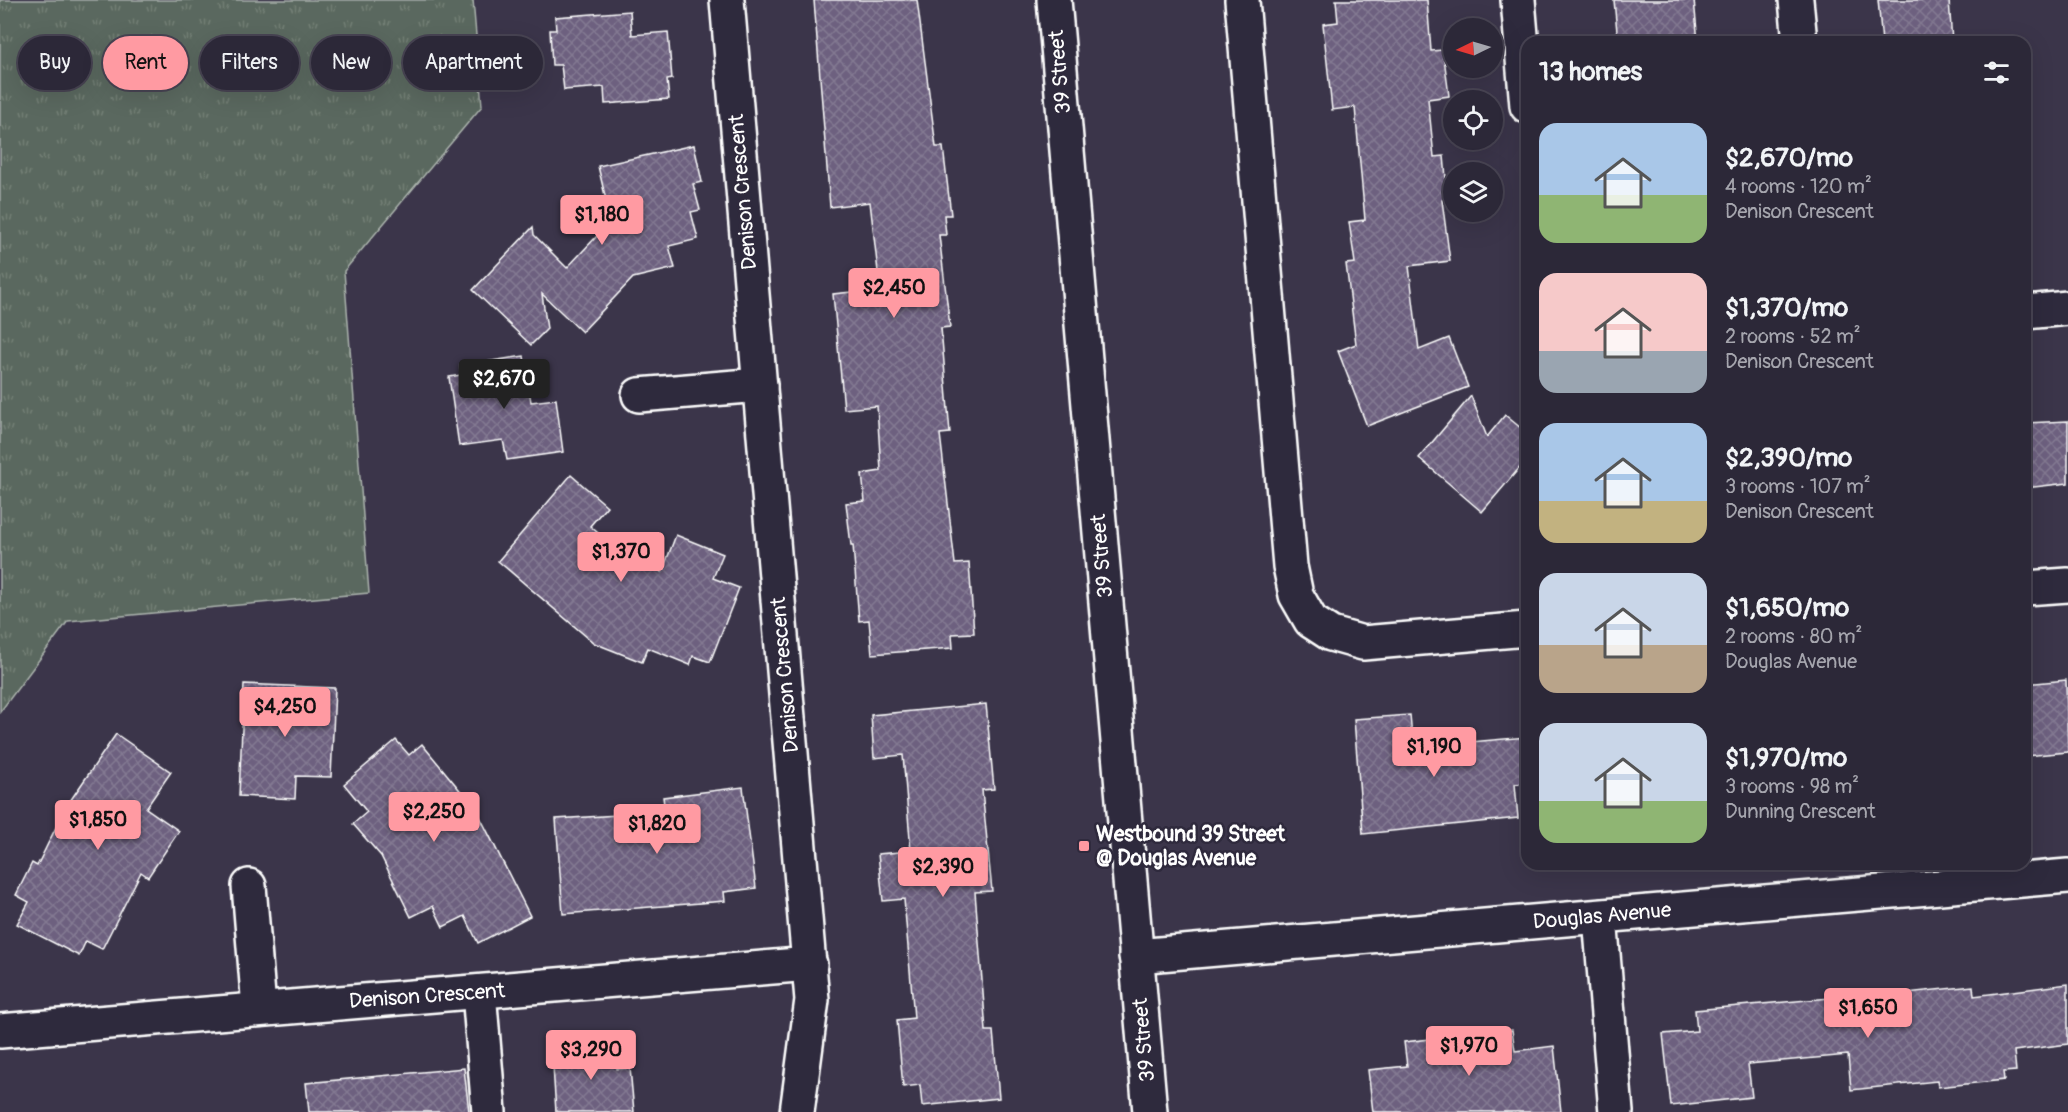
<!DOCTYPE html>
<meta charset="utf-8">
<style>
body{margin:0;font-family:Pangolin,sans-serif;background:#383443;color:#f1f3f6;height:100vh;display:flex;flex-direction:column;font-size:22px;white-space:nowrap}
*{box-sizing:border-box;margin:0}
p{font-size:20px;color:#a6a6ae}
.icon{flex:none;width:33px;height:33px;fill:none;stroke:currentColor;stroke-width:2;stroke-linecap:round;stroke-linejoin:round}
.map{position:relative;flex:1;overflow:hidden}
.panel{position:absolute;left:1521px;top:36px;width:510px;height:834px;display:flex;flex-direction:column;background:#2c2838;border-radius:18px;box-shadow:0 6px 24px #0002,0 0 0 2px #484453}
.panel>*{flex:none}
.hud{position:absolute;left:18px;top:36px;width:570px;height:54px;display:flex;gap:12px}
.needle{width:39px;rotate:265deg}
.buttons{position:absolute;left:1443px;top:18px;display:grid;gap:12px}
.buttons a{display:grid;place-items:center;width:60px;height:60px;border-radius:50%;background:#2c2838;box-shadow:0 6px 24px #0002,0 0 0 2px #484453;font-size:30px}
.price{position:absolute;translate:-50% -51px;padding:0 14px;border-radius:6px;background:#ff9aa2;color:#111;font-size:20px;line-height:39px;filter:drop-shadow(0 2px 3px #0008)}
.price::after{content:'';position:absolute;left:50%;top:36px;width:18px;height:14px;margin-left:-9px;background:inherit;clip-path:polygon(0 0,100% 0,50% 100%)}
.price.on{background:#222;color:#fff}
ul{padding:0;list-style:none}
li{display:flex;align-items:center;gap:18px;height:150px;padding:0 18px}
li span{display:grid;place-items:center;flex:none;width:168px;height:120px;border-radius:18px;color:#555}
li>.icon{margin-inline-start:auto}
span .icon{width:72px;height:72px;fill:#fffc;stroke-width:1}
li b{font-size:26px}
h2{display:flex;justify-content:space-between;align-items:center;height:72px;padding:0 18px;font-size:26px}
.chip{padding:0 21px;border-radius:27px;background:#2c2838;box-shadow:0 6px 24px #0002,0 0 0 2px #484453;font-size:21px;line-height:54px}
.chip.on{background:#ff9aa2;color:#111}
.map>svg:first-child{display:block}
.park{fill:url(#park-tufts);stroke:#acb4ae;stroke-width:1.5}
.building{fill:url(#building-cross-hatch);stroke:#fff;stroke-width:1.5}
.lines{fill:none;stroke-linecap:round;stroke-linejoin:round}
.minor-casing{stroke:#fff;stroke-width:38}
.minor{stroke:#2f2a3d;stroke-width:33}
.poi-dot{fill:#ff9aa2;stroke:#2f2a3d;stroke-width:2}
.labels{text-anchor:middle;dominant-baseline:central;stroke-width:5;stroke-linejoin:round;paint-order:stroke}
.street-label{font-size:21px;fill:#fff;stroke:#2f2a3d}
.poi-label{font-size:21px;font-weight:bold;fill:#fff;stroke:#2f2a3d;text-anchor:start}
</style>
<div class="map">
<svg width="2068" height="1112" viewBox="0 0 2068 1112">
<defs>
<pattern id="park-tufts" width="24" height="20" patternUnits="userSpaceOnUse" patternTransform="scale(1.5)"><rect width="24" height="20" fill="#5a685e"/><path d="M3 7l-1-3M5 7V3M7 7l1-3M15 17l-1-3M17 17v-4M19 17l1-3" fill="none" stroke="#737f76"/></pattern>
<pattern id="building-cross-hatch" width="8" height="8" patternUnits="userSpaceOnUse" patternTransform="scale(1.5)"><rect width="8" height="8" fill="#6d617f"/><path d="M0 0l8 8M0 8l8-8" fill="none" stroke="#837992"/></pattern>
</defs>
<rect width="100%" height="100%" fill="#3b354a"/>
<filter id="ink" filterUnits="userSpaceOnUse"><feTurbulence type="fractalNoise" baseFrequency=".0167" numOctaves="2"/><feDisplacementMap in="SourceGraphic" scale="12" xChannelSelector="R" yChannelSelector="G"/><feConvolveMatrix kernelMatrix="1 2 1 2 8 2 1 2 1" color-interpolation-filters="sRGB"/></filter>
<g filter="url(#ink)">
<path class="park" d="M 0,0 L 473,0 L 482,106 L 344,271 L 369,593 L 68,621 L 0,712 Z"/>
<g class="building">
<path d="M 814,0 L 917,0 L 936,147 L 943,147 L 951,215 L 944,215 L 946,235 L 939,235 L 950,327 L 941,328 L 950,433 L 940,434 L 955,564 L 969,563 L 974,633 L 952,634 L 953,648 L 872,654 L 869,620 L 859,621 L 853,545 L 851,545 L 846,503 L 865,501 L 862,474 L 881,471 L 877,406 L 844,409 L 833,294 L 880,289 L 870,202 L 830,207 Z"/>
<path d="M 1336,0 L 1427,0 L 1431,51 L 1443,50 L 1449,96 L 1428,99 L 1434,157 L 1444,156 L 1448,199 L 1442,200 L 1450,261 L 1409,266 L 1419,350 L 1449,338 L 1468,387 L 1367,426 L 1338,351 L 1356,344 L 1346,264 L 1355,263 L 1349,222 L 1365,220 L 1355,107 L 1332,110 L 1323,24 L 1338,22 Z"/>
<path d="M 1614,0 L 1694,0 L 1698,42 L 1618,42 Z"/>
<path d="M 1878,0 L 1949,0 L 1952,42 L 1882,42 Z"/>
<path d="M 630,11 L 632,35 L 668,32 L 672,79 L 667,80 L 669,99 L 605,104 L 604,87 L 564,90 L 561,65 L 552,65 L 550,30 L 556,30 L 555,17 Z"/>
<path d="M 694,145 L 702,182 L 693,184 L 700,210 L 691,212 L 698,239 L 669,246 L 675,268 L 633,278 L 582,332 L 542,294 L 547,329 L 531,345 L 473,290 L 533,227 L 534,235 L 567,268 L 611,221 L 598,166 Z"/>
<path d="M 524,356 L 531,402 L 556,399 L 563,452 L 507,460 L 503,440 L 459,446 L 449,377 L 461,375 L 460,366 Z"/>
<path d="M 1471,396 L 1487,437 L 1505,415 L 1527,433 L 1527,459 L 1482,512 L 1419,458 Z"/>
<path d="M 2068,421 L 2068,483 L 2025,488 L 2025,423 Z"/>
<path d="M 571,475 L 607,506 L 590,526 L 627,558 L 662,572 L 676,535 L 723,554 L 713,578 L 739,588 L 710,662 L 693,656 L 690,665 L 648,648 L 642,662 L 594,643 L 498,561 Z"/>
<path d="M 2066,680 L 2068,752 L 2025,756 L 2025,684 Z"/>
<path d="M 244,684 L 335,688 L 331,777 L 296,776 L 295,799 L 239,796 Z"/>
<path d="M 986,704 L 994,789 L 982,790 L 992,891 L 975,892 L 986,1031 L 993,1031 L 999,1098 L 922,1106 L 920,1085 L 903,1087 L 897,1020 L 914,1018 L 904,899 L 883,901 L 878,854 L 911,851 L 903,755 L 874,758 L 871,715 Z"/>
<path d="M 1410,715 L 1413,747 L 1527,737 L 1527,783 L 1515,784 L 1518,818 L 1363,834 L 1354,719 Z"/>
<path d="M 116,734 L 171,772 L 146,808 L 179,831 L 148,877 L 141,872 L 102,949 L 86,941 L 79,956 L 17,924 L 29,902 L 16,895 L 32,863 L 37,866 L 66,807 Z"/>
<path d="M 396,740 L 409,755 L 422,744 L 477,811 L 530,916 L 478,943 L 465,916 L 443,927 L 433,906 L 411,917 L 381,856 L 353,824 L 367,812 L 344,784 Z"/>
<path d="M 743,787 L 756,888 L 724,892 L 725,901 L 563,914 L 556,819 L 665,812 L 663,797 Z"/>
<path d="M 2068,984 L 2068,1044 L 2014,1051 L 2016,1071 L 2003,1072 L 2004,1080 L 1938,1087 L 1937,1081 L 1851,1090 L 1848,1055 L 1748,1064 L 1752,1097 L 1671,1106 L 1663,1034 L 1697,1031 L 1695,1010 L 1830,998 L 1830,1001 L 1973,986 L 1974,996 Z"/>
<path d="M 1512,1030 L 1515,1051 L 1554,1046 L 1561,1112 L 1373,1112 L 1368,1070 L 1407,1066 L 1404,1042 Z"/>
<path d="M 615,1045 L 617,1069 L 630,1068 L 634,1112 L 556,1112 L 552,1051 Z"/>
<path d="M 464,1068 L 469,1112 L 309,1112 L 306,1083 Z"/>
</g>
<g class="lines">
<g class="minor-casing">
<g id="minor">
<path d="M 727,0 L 812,1000 L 797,1112"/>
<path d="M 1054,0 L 1150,1112"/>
<path d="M 1242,0 L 1290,566 L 1296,595 L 1311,621 L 1331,634 L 1363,643 L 1527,629"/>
<path d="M 1518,0 L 1527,106"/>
<path d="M 1796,0 L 1800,42"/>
<path d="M 2025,312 L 2068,308"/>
<path d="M 639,395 L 760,385"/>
<path d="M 2025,588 L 2068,585"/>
<path d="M 249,886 L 259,1008"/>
<path d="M 1600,917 L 1616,1112"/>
<path d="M 1136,956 L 2068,876"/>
<path d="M 479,992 L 489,1112"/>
<path d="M 0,1031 L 810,964"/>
</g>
</g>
<use href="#minor" class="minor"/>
</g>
</g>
<rect class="poi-dot" x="1078" y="840" width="12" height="12" rx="3"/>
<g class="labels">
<g class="street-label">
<text transform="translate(1060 72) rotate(-95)">39 Street</text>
<text transform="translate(743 192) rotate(-95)">Denison Crescent</text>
<text transform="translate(1102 556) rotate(-95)">39 Street</text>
<text transform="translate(785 675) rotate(-95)">Denison Crescent</text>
<text transform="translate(1602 916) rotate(-5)">Douglas Avenue</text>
<text transform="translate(427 996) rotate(-4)">Denison Crescent</text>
<text transform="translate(1144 1040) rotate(-95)">39 Street</text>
</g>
<g class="poi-label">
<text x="1096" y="834">Westbound 39 Street<tspan x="1096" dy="24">@ Douglas Avenue</tspan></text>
</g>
</g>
</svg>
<div class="buttons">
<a><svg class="needle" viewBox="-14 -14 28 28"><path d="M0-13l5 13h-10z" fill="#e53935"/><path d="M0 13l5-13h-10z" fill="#a6a6ae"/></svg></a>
<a><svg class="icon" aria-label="locate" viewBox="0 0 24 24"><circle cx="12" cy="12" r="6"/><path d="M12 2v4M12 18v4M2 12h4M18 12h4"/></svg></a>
<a><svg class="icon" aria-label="layers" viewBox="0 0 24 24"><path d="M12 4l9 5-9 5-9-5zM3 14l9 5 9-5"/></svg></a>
</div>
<b class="price" style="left:602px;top:246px">$1,180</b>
<b class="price" style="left:894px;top:319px">$2,450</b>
<b class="price on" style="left:504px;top:410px">$2,670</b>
<b class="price" style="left:621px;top:583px">$1,370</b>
<b class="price" style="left:285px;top:738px">$4,250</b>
<b class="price" style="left:1434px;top:778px">$1,190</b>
<b class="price" style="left:434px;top:843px">$2,250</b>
<b class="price" style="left:98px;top:851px">$1,850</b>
<b class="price" style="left:657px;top:855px">$1,820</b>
<b class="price" style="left:943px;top:898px">$2,390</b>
<b class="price" style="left:1868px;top:1039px">$1,650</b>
<b class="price" style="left:1469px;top:1077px">$1,970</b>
<b class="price" style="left:591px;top:1081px">$3,290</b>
<div class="hud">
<a class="chip">Buy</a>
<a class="chip on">Rent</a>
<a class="chip">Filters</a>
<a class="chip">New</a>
<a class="chip">Apartment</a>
</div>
<section class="panel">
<h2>13 homes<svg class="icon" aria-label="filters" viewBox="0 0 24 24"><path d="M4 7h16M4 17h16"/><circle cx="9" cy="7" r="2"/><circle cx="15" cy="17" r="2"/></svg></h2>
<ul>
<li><span style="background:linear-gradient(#a9c7e8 60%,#8fb573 0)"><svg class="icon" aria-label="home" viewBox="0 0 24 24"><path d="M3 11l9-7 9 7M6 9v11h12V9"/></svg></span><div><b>$2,670/mo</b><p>4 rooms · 120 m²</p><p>Denison Crescent</p></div></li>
<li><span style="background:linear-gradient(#f6c9c9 65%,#9aa5b1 0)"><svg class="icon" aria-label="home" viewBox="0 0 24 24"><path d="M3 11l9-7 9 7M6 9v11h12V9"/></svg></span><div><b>$1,370/mo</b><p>2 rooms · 52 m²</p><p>Denison Crescent</p></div></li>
<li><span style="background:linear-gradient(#a9c7e8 65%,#c2b280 0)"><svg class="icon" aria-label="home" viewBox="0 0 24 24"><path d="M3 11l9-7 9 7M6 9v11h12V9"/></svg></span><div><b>$2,390/mo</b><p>3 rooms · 107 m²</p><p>Denison Crescent</p></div></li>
<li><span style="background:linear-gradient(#c9d6e8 60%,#b9a48a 0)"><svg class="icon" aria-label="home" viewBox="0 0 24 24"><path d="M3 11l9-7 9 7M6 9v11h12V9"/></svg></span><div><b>$1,650/mo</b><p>2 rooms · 80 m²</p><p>Douglas Avenue</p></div></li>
<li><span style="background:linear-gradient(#c9d6e8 65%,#8fb573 0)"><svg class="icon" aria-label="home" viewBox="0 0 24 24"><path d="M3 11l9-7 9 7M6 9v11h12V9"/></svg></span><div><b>$1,970/mo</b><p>3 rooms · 98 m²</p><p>Dunning Crescent</p></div></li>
</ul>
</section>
</div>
